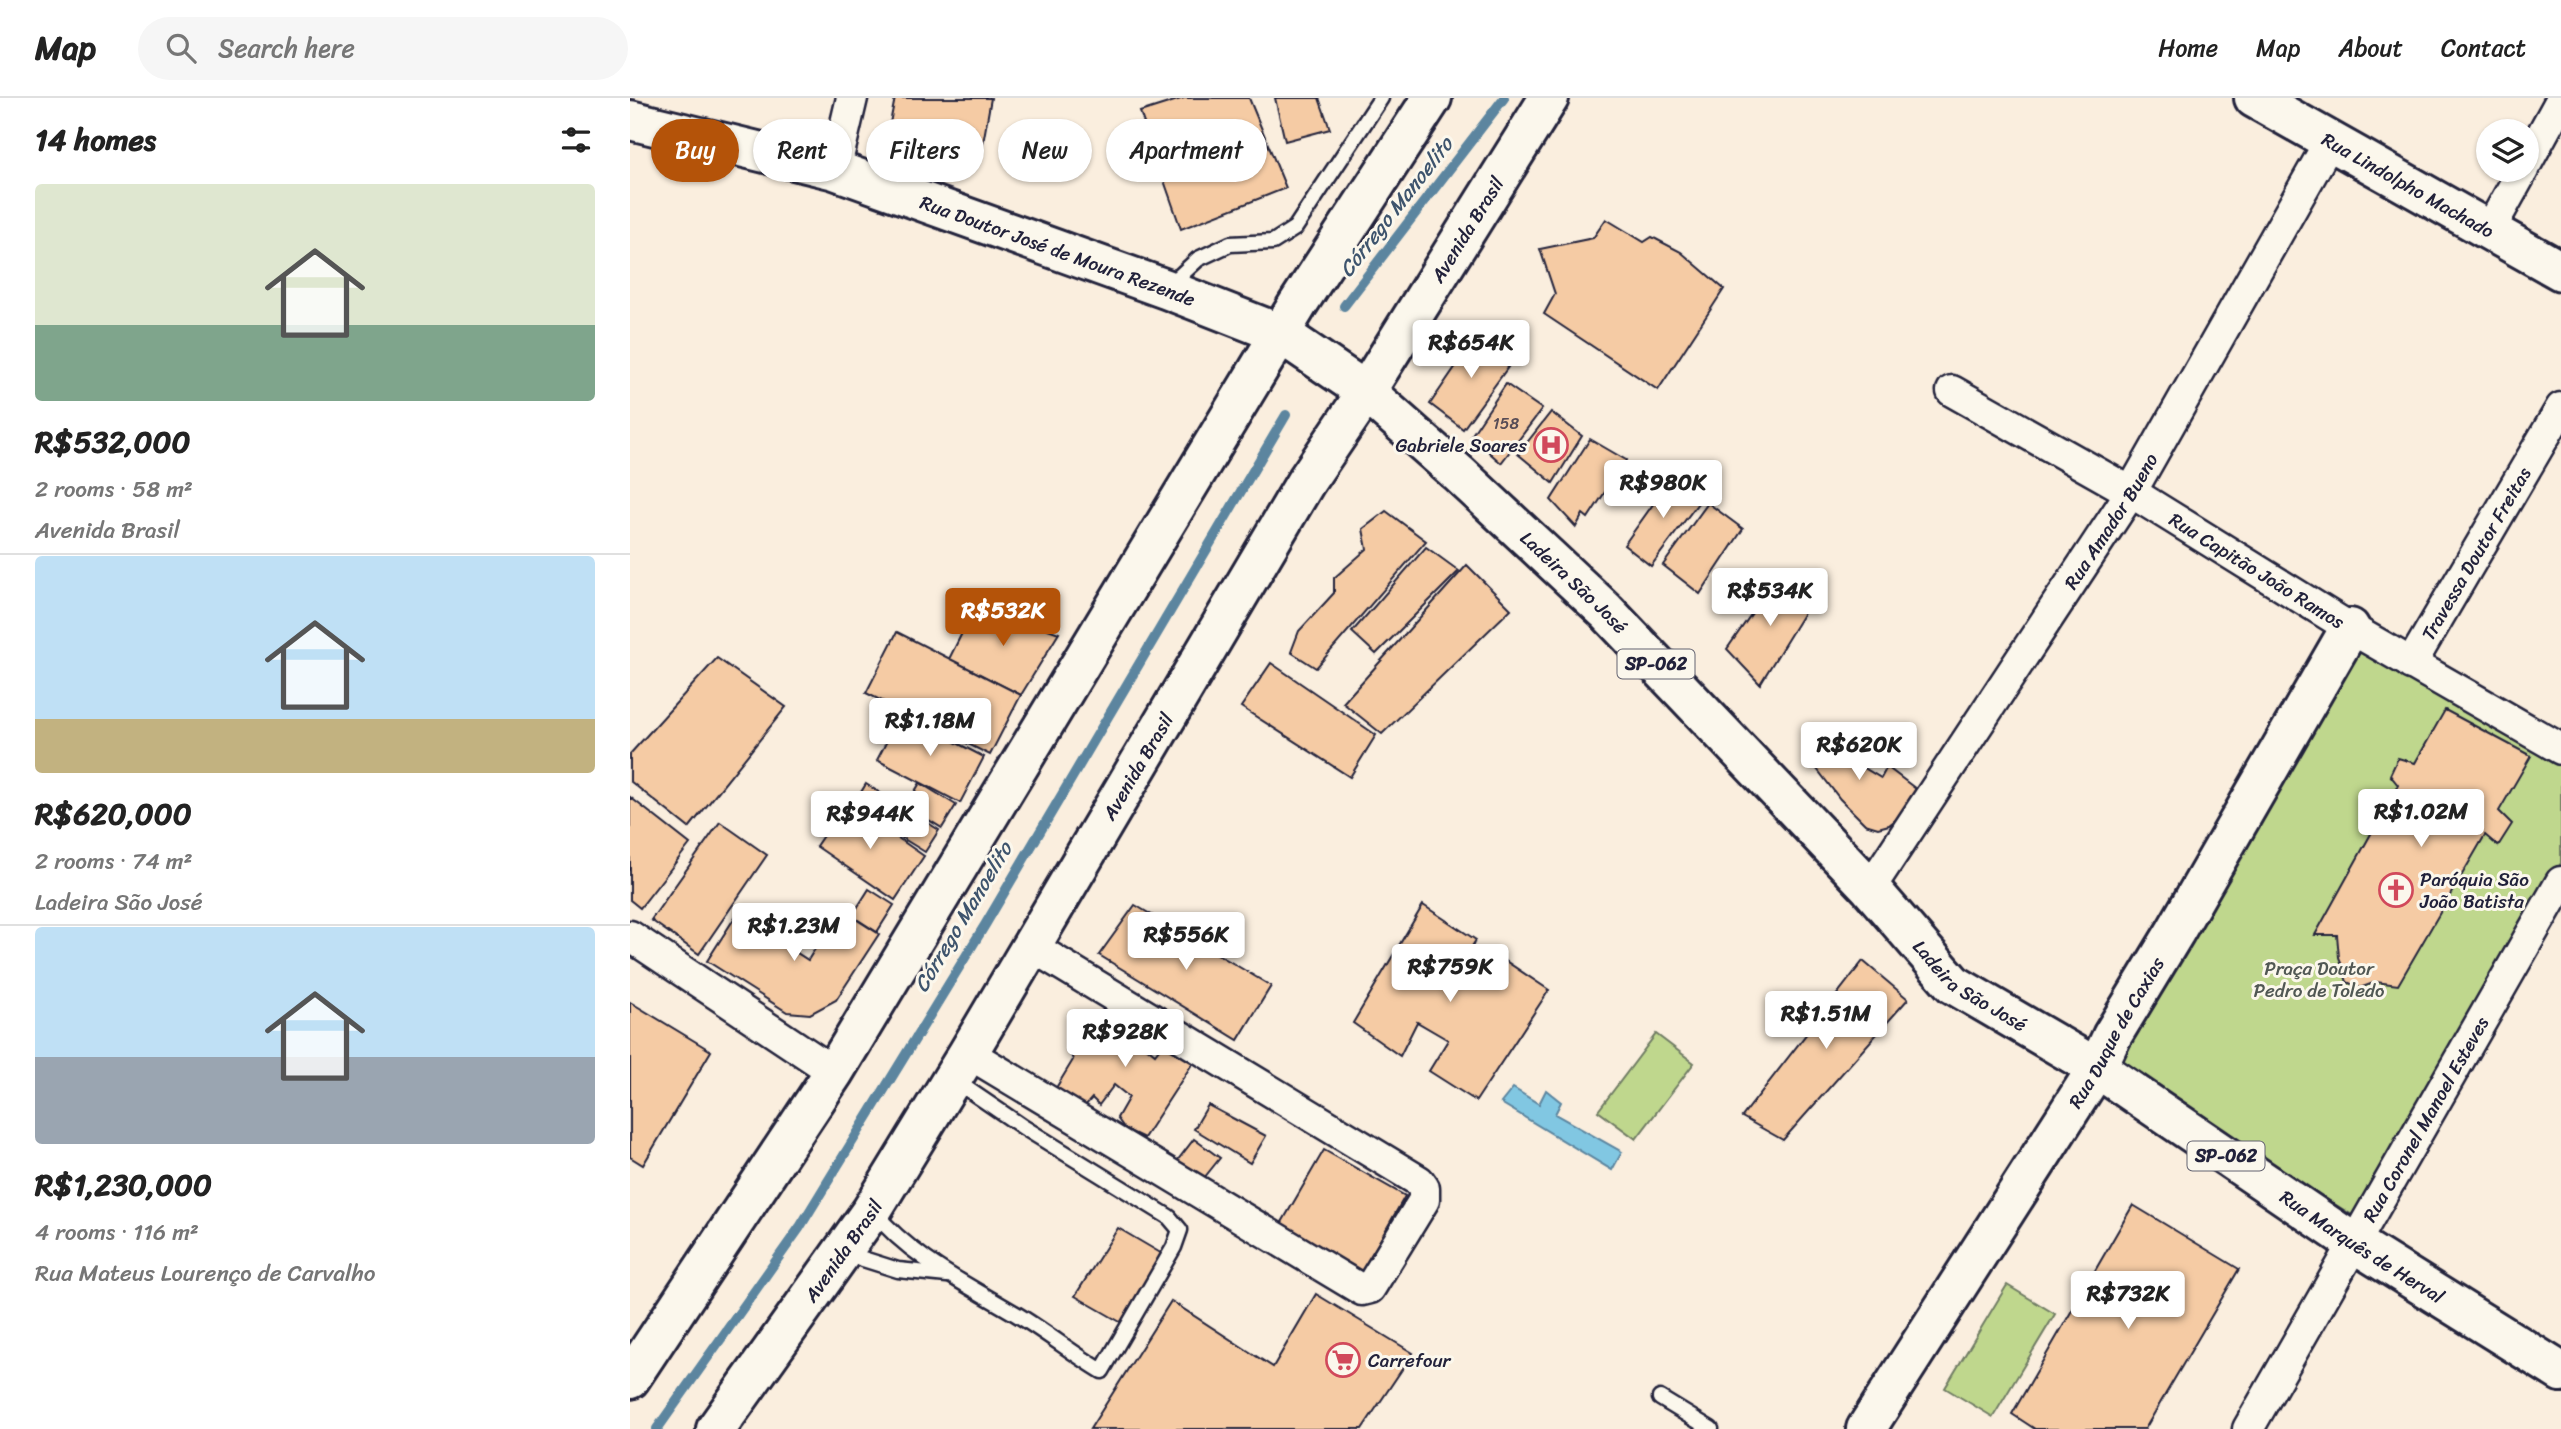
<!DOCTYPE html>
<meta charset="utf-8">
<style>
body{margin:0;font-family:Sriracha,sans-serif;background:#f6f6f6;color:#222;height:100vh;display:flex;flex-direction:column;font-size:26px;white-space:nowrap}
*{box-sizing:border-box;margin:0}
p{font-size:23px;color:#767676}
.icon{flex:none;width:38px;height:38px;fill:none;stroke:currentColor;stroke-width:2;stroke-linecap:round;stroke-linejoin:round}
.map{position:relative;flex:1;overflow:hidden}
.panel{display:flex;flex-direction:column;background:#fff;width:630px}
.panel>*{flex:none}
.guide{position:absolute;left:21px;top:21px;width:665px;height:63px;display:flex;gap:14px}
.buttons{position:absolute;left:1846px;top:21px;display:grid;gap:14px}
.buttons a{display:grid;place-items:center;width:63px;height:63px;border-radius:50%;background:#fff;box-shadow:0 2px 5px #0004;font-size:35px}
.price{position:absolute;translate:-50% -60px;padding:0 16px;border-radius:7px;background:#fff;color:#222;font-size:23px;line-height:46px;filter:drop-shadow(0 2px 4px #0008)}
.price::after{content:'';position:absolute;left:50%;top:42px;width:21px;height:16px;margin-left:-10px;background:inherit;clip-path:polygon(0 0,100% 0,50% 100%)}
.price.selected{background:#b45309;color:#fff}
ul{padding:0;list-style:none}
li{display:grid;align-content:center;gap:14px;height:371px;padding:0 35px}
li+li{border-top:2px solid #e0e0e0}
li span{display:grid;place-items:center;height:217px;border-radius:7px;color:#555}
li>.icon{margin-inline-start:auto}
span .icon{width:126px;height:126px;fill:#fffc;stroke-width:1}
li b{font-size:30px}
h2{display:flex;justify-content:space-between;align-items:center;height:84px;padding:0 35px;font-size:30px}
.chip{padding:0 24px;border-radius:32px;background:#fff;box-shadow:0 2px 5px #0004;font-size:24px;line-height:63px}
.chip.selected{background:#b45309;color:#fff}
header{display:flex;align-items:center;gap:42px;box-sizing:border-box;height:98px;padding:0 35px;background:#fff;border-bottom:2px solid #e0e0e0}
header strong{font-size:33px}
nav{display:flex;gap:38px;margin-inline-start:auto;font-size:24px}
.search{width:490px;height:63px;background:#f6f6f6;display:flex;align-items:center;gap:18px;box-sizing:border-box;padding:0 24px;border-radius:38px;color:#767676;font-size:26px}
main{display:flex;flex:1;min-height:0}
.map>svg:first-child{display:block}
.green{fill:#bfd78d;stroke:#707c64;stroke-width:2}
.water{fill:#81c7e2;stroke:#5b859f;stroke-width:2}
.lines{fill:none;stroke-linecap:round;stroke-linejoin:round}
.stream{stroke:#5b859f;stroke-width:10}
.building{fill:#f5cba4;stroke:#22223b;stroke-width:2}
.lane-casing{stroke:#22223b;stroke-width:19}
.street-casing{stroke:#22223b;stroke-width:35}
.secondary-casing{stroke:#22223b;stroke-width:44}
.primary-casing{stroke:#22223b;stroke-width:44}
.lane{stroke:#fbf7ec;stroke-width:14}
.street{stroke:#fbf7ec;stroke-width:30}
.secondary{stroke:#fbf7ec;stroke-width:38}
.primary{stroke:#fbf7ec;stroke-width:38}
.labels{text-anchor:middle;dominant-baseline:central;stroke-width:6;stroke-linejoin:round;paint-order:stroke}
.number-label{font-size:16px;fill:#574c55}
.shield{fill:#fbf7ec;stroke:#636270;stroke-width:2}
.shield-label{font-size:18px;font-weight:bold;fill:#22223b}
.street-label{font-size:19px;fill:#22223b;stroke:#fbf7ec}
.poi-label{font-size:19px;fill:#22223b;stroke:#fbf7ec;text-anchor:start}
.park-label{font-size:19px;fill:#515854;stroke:#fbf7ec}
.water-label{font-size:21px;font-style:italic;fill:#3e546d;stroke:#fbf7ec}
</style>
<header>
<strong>Map</strong>
<div class="search"><svg class="icon" aria-label="search" viewBox="0 0 24 24"><circle cx="10" cy="10" r="6"/><path d="M15 15l6 6"/></svg>Search here</div>
<nav><a>Home</a><a>Map</a><a>About</a><a>Contact</a></nav>
</header>
<main>
<section class="panel">
<h2>14 homes<svg class="icon" aria-label="filters" viewBox="0 0 24 24"><path d="M4 7h16M4 17h16"/><circle cx="9" cy="7" r="2"/><circle cx="15" cy="17" r="2"/></svg></h2>
<ul>
<li><span style="background:linear-gradient(#dfe7d0 65%,#7fa58c 0)"><svg class="icon" aria-label="home" viewBox="0 0 24 24"><path d="M3 11l9-7 9 7M6 9v11h12V9"/></svg></span><div><b>R$532,000</b><p>2 rooms · 58 m²</p><p>Avenida Brasil</p></div></li>
<li><span style="background:linear-gradient(#bfe0f5 75%,#c2b280 0)"><svg class="icon" aria-label="home" viewBox="0 0 24 24"><path d="M3 11l9-7 9 7M6 9v11h12V9"/></svg></span><div><b>R$620,000</b><p>2 rooms · 74 m²</p><p>Ladeira São José</p></div></li>
<li><span style="background:linear-gradient(#bfe0f5 60%,#9aa5b1 0)"><svg class="icon" aria-label="home" viewBox="0 0 24 24"><path d="M3 11l9-7 9 7M6 9v11h12V9"/></svg></span><div><b>R$1,230,000</b><p>4 rooms · 116 m²</p><p>Rua Mateus Lourenço de Carvalho</p></div></li>
</ul>
</section>
<div class="map">
<svg width="1931" height="1331" viewBox="0 0 1931 1331">
<rect width="100%" height="100%" fill="#faeede"/>
<filter id="ink" filterUnits="userSpaceOnUse"><feTurbulence type="fractalNoise" baseFrequency=".0143" numOctaves="2"/><feDisplacementMap in="SourceGraphic" scale="14" xChannelSelector="R" yChannelSelector="G"/><feConvolveMatrix kernelMatrix="1 2 1 2 8 2 1 2 1" color-interpolation-filters="sRGB"/></filter>
<g filter="url(#ink)">
<g class="green">
<path d="M 1722,533 L 1931,653 L 1931,765 L 1724,1118 L 1468,962 Z"/>
<path d="M 1026,936 L 1064,965 L 1006,1041 L 968,1013 Z"/>
<path d="M 1377,1187 L 1425,1216 L 1363,1319 L 1315,1290 Z"/>
</g>
<path class="water" d="M 883,990 L 909,1006 L 916,992 L 931,1004 L 925,1016 L 992,1054 L 982,1072 L 871,1005 Z"/>
<g class="lines">
<g class="stream">
<path d="M 714,208 L 874,0"/>
<path d="M 27,1331 L 170,1129 L 355,827 L 656,317"/>
</g>
</g>
<g class="building">
<path d="M 265,0 L 361,0 L 352,51 L 258,35 Z"/>
<path d="M 554,0 L 619,0 L 656,90 L 551,131 L 510,14 Z"/>
<path d="M 645,0 L 689,0 L 700,31 L 655,43 Z"/>
<path d="M 976,121 L 1014,144 L 1022,139 L 1051,154 L 1094,191 L 1028,292 L 914,216 L 925,196 L 910,151 L 963,140 Z"/>
<path d="M 852,230 L 881,265 L 833,331 L 800,306 Z"/>
<path d="M 876,286 L 912,311 L 871,365 L 841,338 Z"/>
<path d="M 921,314 L 952,338 L 923,385 L 888,356 Z"/>
<path d="M 960,341 L 996,362 L 958,420 L 953,416 L 946,429 L 921,402 Z"/>
<path d="M 1046,374 L 1059,382 L 1054,389 L 1071,401 L 1021,468 L 994,447 Z"/>
<path d="M 1078,405 L 1113,431 L 1070,496 L 1033,467 Z"/>
<path d="M 756,413 L 796,443 L 686,570 L 661,554 L 669,533 L 704,495 L 704,480 L 737,451 L 733,431 Z"/>
<path d="M 796,449 L 829,473 L 746,556 L 722,534 Z"/>
<path d="M 837,467 L 881,511 L 752,636 L 713,605 Z"/>
<path d="M 1164,481 L 1185,497 L 1130,586 L 1097,551 L 1145,482 L 1155,491 Z"/>
<path d="M 347,505 L 429,535 L 391,597 L 319,561 Z"/>
<path d="M 267,534 L 391,597 L 360,657 L 236,595 Z"/>
<path d="M 87,560 L 156,609 L 59,730 L 0,683 L 0,656 Z"/>
<path d="M 641,565 L 746,637 L 720,679 L 611,609 Z"/>
<path d="M 1815,612 L 1901,658 L 1869,713 L 1882,726 L 1868,748 L 1855,737 L 1768,887 L 1746,884 L 1730,890 L 1717,884 L 1709,859 L 1707,837 L 1685,837 L 1768,687 L 1760,677 L 1768,660 L 1785,665 Z"/>
<path d="M 271,616 L 354,659 L 330,705 L 247,662 Z"/>
<path d="M 1188,627 L 1217,645 L 1211,656 L 1251,680 L 1257,669 L 1286,691 L 1268,720 L 1259,727 L 1248,730 L 1235,726 L 1210,701 L 1187,671 L 1174,647 Z"/>
<path d="M 290,685 L 326,707 L 312,730 L 276,708 Z"/>
<path d="M 236,686 L 309,732 L 295,754 L 222,709 Z"/>
<path d="M 0,699 L 60,746 L 10,810 L 0,802 Z"/>
<path d="M 216,704 L 294,758 L 265,802 L 186,748 Z"/>
<path d="M 90,724 L 137,757 L 69,856 L 21,822 Z"/>
<path d="M 239,791 L 264,807 L 247,834 L 222,818 Z"/>
<path d="M 505,807 L 641,888 L 608,942 L 469,857 Z"/>
<path d="M 793,807 L 846,842 L 829,869 L 859,886 L 874,862 L 919,892 L 846,1003 L 799,973 L 818,942 L 787,924 L 770,958 L 723,925 Z"/>
<path d="M 210,811 L 249,836 L 206,902 L 180,916 L 157,914 L 77,863 L 107,816 L 178,862 Z"/>
<path d="M 1233,863 L 1278,901 L 1153,1042 L 1112,1019 Z"/>
<path d="M 482,900 L 505,927 L 516,936 L 510,944 L 525,956 L 536,942 L 568,957 L 514,1040 L 495,1031 L 487,1020 L 499,999 L 484,987 L 469,1007 L 462,1000 L 455,1008 L 426,990 L 443,962 L 440,954 Z"/>
<path d="M 0,904 L 81,953 L 13,1067 L 0,1059 Z"/>
<path d="M 578,1007 L 636,1038 L 620,1065 L 564,1031 Z"/>
<path d="M 564,1041 L 590,1060 L 570,1085 L 544,1067 Z"/>
<path d="M 694,1052 L 775,1098 L 732,1174 L 651,1126 Z"/>
<path d="M 1503,1107 L 1609,1171 L 1515,1331 L 1405,1331 L 1382,1316 Z"/>
<path d="M 488,1130 L 534,1157 L 492,1225 L 445,1198 Z"/>
<path d="M 686,1196 L 783,1255 L 732,1331 L 460,1331 L 541,1203 L 643,1269 Z"/>
</g>
<g class="lines">
<g class="lane-casing">
<g id="lane">
<path d="M 539,188 L 568,161 L 600,146 L 643,144 L 665,130 L 751,0"/>
<path d="M 243,1113 C 280,1159 336,1186 386,1216 C 416,1234 442,1255 472,1273 L 544,1149 L 550,1132 L 539,1119 L 393,1029 L 324,982"/>
<path d="M 214,1155 L 268,1172 L 317,1177"/>
<path d="M 1030,1300 L 1081,1331"/>
</g>
</g>
<g class="street-casing">
<g id="street">
<path d="M 1897,64 L 1931,2"/>
<path d="M 205,72 L 222,0"/>
<path d="M 1859,133 L 1893,72"/>
<path id="s1" d="M 1322,293 L 1501,394 L 1720,530 L 1931,651"/>
<path id="s2" d="M 1781,566 L 1931,310"/>
<path id="s3" d="M 1240,790 L 1501,394 L 1700,43"/>
<path d="M 0,838 L 204,974"/>
<path d="M 338,955 L 732,1192 L 740,1190 L 794,1102 L 794,1090 L 789,1083 L 401,848"/>
<path id="s4" d="M 1618,1331 L 1931,784"/>
</g>
</g>
<g class="secondary-casing">
<g id="secondary">
<path id="s5" d="M 1624,0 L 1931,173"/>
<path d="M 0,1281 L 204,974 L 668,206 L 802,0"/>
<path id="s6" d="M 86,1331 L 242,1112 L 338,955 L 675,385 L 723,314 L 919,0"/>
<path id="s7" d="M 1236,1331 L 1467,970 L 1482,938 L 1545,834 L 1720,530"/>
</g>
</g>
<g class="primary-casing">
<g id="primary">
<path id="s8" d="M 0,22 L 205,72 L 536,191 L 651,236 L 735,293 L 828,375 L 976,513 L 1240,790 L 1323,886 L 1467,970 L 1724,1145 L 1931,1274"/>
</g>
</g>
<use href="#lane" class="lane"/>
<use href="#street" class="street"/>
<use href="#secondary" class="secondary"/>
<use href="#primary" class="primary"/>
</g>
</g>
<defs>
<g id="hospital-ring" transform="scale(1.75)"><circle r="9.5" fill="#fbf7ec" stroke="#d1495b" stroke-width="1.5"/><path d="M-5-5h3v3.5h4V-5h3V5h-3V1.5h-4V5h-3Z" fill="#d1495b"/></g>
<g id="church-ring" transform="scale(1.75)"><circle r="9.5" fill="#fbf7ec" stroke="#d1495b" stroke-width="1.5"/><path d="M-1.2-6h2.4v3.5h3.3v2.4h-3.3V6h-2.4V-.1h-3.3v-2.4h3.3Z" fill="#d1495b"/></g>
<g id="supermarket-ring" transform="scale(1.75)"><circle r="9.5" fill="#fbf7ec" stroke="#d1495b" stroke-width="1.5"/><path d="M-6-5.5h2.5l.6 2H6L4.5 2H-2.5L-4.4-4H-6ZM-1.5 3.2a1.3 1.3 0 1 0 .1 0ZM3 3.2a1.3 1.3 0 1 0 .1 0Z" fill="#d1495b"/></g>
</defs>
<g fill-rule="evenodd">
<use href="#hospital-ring" x="921" y="347"/>
<use href="#church-ring" x="1766" y="792"/>
<use href="#supermarket-ring" x="713" y="1262"/>
</g>
<g class="labels">
<g class="number-label">
<text x="876" y="325">158</text>
</g>
<g class="shield">
<rect x="987.5" y="551.5" width="77" height="29" rx="5"/>
<rect x="1557.5" y="1043.5" width="77" height="29" rx="5"/>
</g>
<g class="shield-label">
<text x="1026" y="566">SP-062</text>
<text x="1596" y="1058">SP-062</text>
</g>
<g class="street-label">
<text stroke="none"><textPath href="#s5" startOffset="177">Rua Lindolpho Machado</textPath></text>
<text stroke="none"><textPath href="#s6" startOffset="1416">Avenida Brasil</textPath></text>
<text stroke="none"><textPath href="#s8" startOffset="448">Rua Doutor José de Moura Rezende</textPath></text>
<text stroke="none"><textPath href="#s3" startOffset="439">Rua Amador Bueno</textPath></text>
<text stroke="none"><textPath href="#s2" startOffset="128">Travessa Doutor Freitas</textPath></text>
<text stroke="none"><textPath href="#s1" startOffset="354">Rua Capitão João Ramos</textPath></text>
<text stroke="none"><textPath href="#s8" startOffset="1071">Ladeira São José</textPath></text>
<text stroke="none"><textPath href="#s6" startOffset="786">Avenida Brasil</textPath></text>
<text stroke="none"><textPath href="#s8" startOffset="1638">Ladeira São José</textPath></text>
<text stroke="none"><textPath href="#s7" startOffset="469">Rua Duque de Caxias</textPath></text>
<text stroke="none"><textPath href="#s4" startOffset="357">Rua Coronel Manoel Esteves</textPath></text>
<text stroke="none"><textPath href="#s8" startOffset="2110">Rua Marquês de Herval</textPath></text>
<text stroke="none"><textPath href="#s6" startOffset="219">Avenida Brasil</textPath></text>
</g>
<g class="poi-label">
<text x="897" y="347" text-anchor="end">Gabriele Soares</text>
<text x="1790" y="781">Paróquia São<tspan x="1790" dy="22">João Batista</tspan></text>
<text x="738" y="1262">Carrefour</text>
</g>
<g class="park-label">
<text x="1689" y="870">Praça Doutor<tspan x="1689" dy="22">Pedro de Toledo</tspan></text>
</g>
<g class="water-label">
<text transform="translate(766 109) rotate(-52)">Córrego Manoelito</text>
<text transform="translate(333 819) rotate(-59)">Córrego Manoelito</text>
</g>
</g>
</svg>
<div class="buttons">
<a><svg class="icon" aria-label="layers" viewBox="0 0 24 24"><path d="M12 4l9 5-9 5-9-5zM3 14l9 5 9-5"/></svg></a>
</div>
<b class="price" style="left:841px;top:282px">R$654K</b>
<b class="price" style="left:1033px;top:422px">R$980K</b>
<b class="price" style="left:1140px;top:530px">R$534K</b>
<b class="price selected" style="left:373px;top:550px">R$532K</b>
<b class="price" style="left:300px;top:660px">R$1.18M</b>
<b class="price" style="left:1229px;top:684px">R$620K</b>
<b class="price" style="left:1791px;top:751px">R$1.02M</b>
<b class="price" style="left:240px;top:753px">R$944K</b>
<b class="price" style="left:164px;top:865px">R$1.23M</b>
<b class="price" style="left:556px;top:874px">R$556K</b>
<b class="price" style="left:820px;top:906px">R$759K</b>
<b class="price" style="left:1196px;top:953px">R$1.51M</b>
<b class="price" style="left:495px;top:971px">R$928K</b>
<b class="price" style="left:1498px;top:1233px">R$732K</b>
<div class="guide">
<a class="chip selected">Buy</a>
<a class="chip">Rent</a>
<a class="chip">Filters</a>
<a class="chip">New</a>
<a class="chip">Apartment</a>
</div>
</div>
</main>
